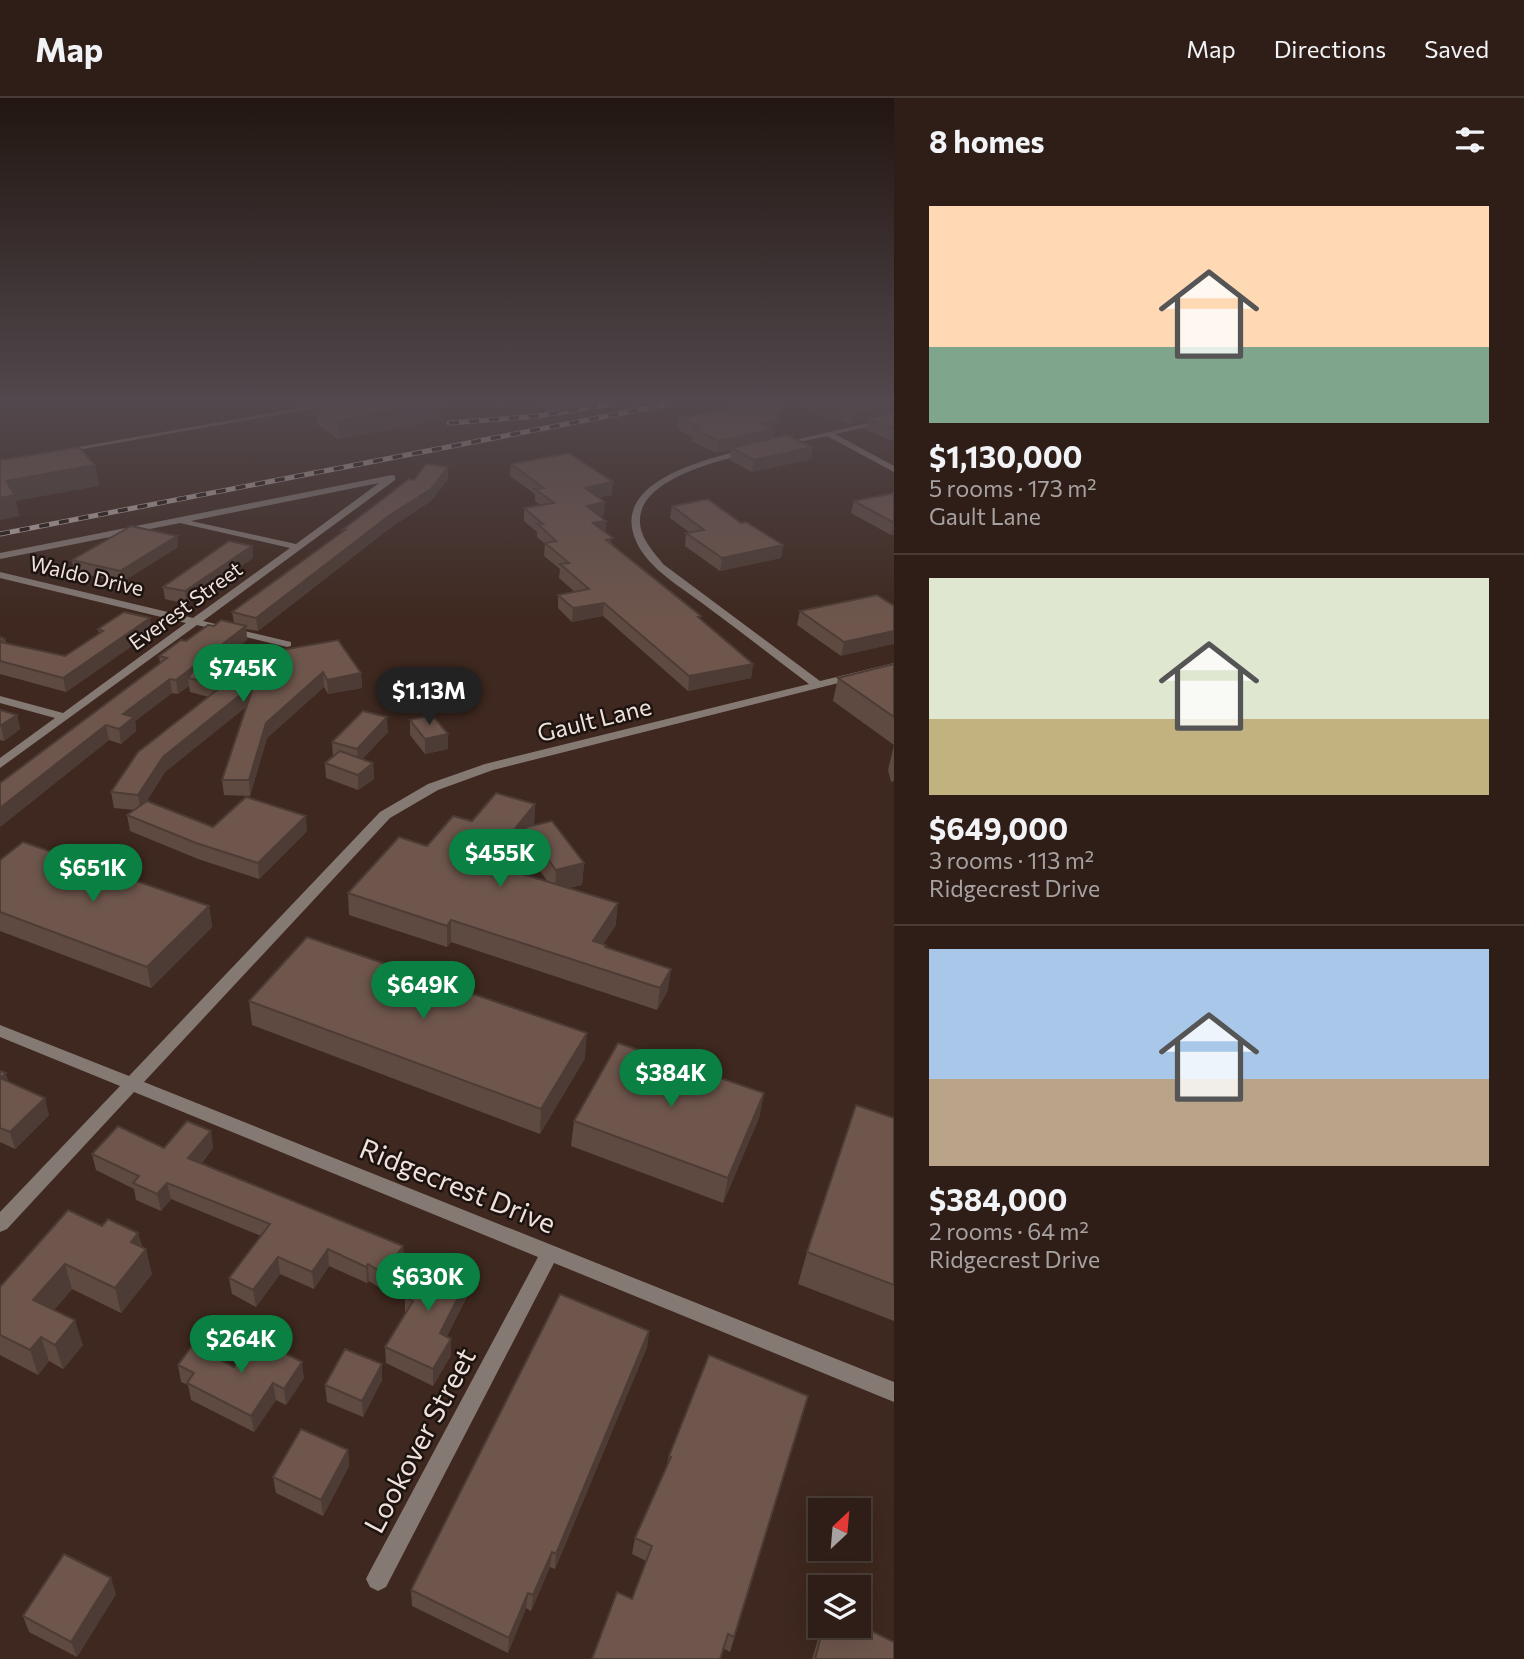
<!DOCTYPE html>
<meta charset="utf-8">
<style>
body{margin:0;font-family:Commissioner,sans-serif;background:#3a2b24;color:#f1f3f6;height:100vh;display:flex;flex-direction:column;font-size:26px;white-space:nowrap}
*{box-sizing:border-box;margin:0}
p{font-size:23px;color:#a7a2a1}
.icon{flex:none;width:38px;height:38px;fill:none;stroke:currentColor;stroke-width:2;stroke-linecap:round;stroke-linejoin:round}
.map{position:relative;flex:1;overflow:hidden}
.side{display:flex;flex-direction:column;background:#2e1e17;width:630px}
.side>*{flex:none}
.needle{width:46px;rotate:26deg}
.tools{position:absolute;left:808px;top:1400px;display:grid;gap:14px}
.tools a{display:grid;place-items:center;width:63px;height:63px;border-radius:0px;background:#2e1e17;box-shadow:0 7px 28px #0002,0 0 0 2px #493c36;font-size:35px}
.price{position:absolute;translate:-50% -60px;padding:0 16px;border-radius:24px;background:#0b8043;color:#fff;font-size:23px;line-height:46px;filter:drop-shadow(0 2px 4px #0008)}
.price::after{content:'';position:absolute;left:50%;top:42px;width:21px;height:16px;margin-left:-10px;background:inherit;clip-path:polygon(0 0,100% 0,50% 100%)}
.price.current{background:#222;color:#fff}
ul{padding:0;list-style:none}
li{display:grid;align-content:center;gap:14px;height:371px;padding:0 35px}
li+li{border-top:2px solid #493c36}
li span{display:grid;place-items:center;height:217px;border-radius:0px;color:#555}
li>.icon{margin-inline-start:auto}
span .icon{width:126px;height:126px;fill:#fffc;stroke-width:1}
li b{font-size:30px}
h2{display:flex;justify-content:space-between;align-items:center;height:84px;padding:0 35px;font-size:30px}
header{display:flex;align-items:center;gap:42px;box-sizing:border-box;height:98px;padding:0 35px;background:#2e1e17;border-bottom:2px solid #493c36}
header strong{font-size:33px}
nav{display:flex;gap:38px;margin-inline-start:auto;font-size:24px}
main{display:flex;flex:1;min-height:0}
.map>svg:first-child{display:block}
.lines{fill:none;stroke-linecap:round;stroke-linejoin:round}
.street{fill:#857974;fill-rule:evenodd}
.rail-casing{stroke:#c1b0aa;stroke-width:5}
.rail{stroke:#1d1410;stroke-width:3.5;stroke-dasharray:10;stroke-linecap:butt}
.wall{fill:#5f4a41;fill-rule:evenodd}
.shaded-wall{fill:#4d3c35}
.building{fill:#6e564c;stroke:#4d3c35;stroke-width:2}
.labels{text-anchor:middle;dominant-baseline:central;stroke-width:5;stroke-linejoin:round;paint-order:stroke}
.far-street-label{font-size:21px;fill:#f0e1dc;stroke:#1d1410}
.street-label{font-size:24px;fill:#f0e1dc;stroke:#1d1410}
.near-street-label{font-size:28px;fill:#f0e1dc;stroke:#1d1410}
</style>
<header>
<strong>Map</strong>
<nav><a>Map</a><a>Directions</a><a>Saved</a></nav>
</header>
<main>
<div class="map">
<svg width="894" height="1561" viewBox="0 0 894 1561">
<rect width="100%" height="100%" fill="#3e281f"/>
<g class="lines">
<g class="street">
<path d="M 322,306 L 339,306 L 60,355 L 56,353 Z"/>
<path d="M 894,319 L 894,323 L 835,336 L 894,368 L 894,374 L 827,338 L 781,348 L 777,346 Z"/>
<path d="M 748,351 L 752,353 L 751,355 C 720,362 639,381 640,423 C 640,440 653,453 663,466 L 820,583 L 894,565 L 894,571 L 493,672 L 438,692 L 390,720 L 144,984 L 894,1284 L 894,1304 L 554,1165 L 386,1489 L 378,1493 L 370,1489 L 366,1481 L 370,1473 L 538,1159 L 134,994 L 7,1131 L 0,1134 L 0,1114 L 120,988 L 0,939 L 0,927 L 129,978 L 380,714 L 428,686 L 485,666 L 809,586 C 775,560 741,534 706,508 C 683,490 648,471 636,443 C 609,383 709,360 748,351 Z"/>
<path d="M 392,377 L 395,378 L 395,382 L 203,523 L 291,544 L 291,548 L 287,549 L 197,527 L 0,670 L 0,660 L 55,620 L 0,605 L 0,598 L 63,615 L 186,525 L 0,480 L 0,474 L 193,520 L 290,450 L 180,425 L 0,461 L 0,455 ZM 379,385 L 296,446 L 191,423 Z"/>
</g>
<g class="rail-casing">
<g id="rail">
<path d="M 449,325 L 538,318 L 611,306"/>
<path d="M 0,436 L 669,306"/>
</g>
</g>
<use href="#rail" class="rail"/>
</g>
<g class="wall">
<path d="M 300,306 L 443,306 L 443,321 L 338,341 L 317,326 L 317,319 L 310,314 L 310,306 Z"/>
<path d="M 538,306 L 601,306 L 556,315 Z"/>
<path d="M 806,306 L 878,306 L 883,317 L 894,314 L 894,342 L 890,342 L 866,332 L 868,322 L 851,326 L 837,320 L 828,321 L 806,310 Z"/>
<path d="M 785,309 L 774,331 L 773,341 L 813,349 L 811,361 L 752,374 L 730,362 L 731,352 L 716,355 L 692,343 L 693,339 L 677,331 L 679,320 Z"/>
<path d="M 511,366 L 612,397 L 598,399 L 604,417 L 599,418 L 606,423 L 605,434 L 613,447 L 753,566 L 751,580 L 688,593 L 603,518 L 572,524 L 558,510 L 558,497 L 575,494 L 559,480 L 560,471 L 544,458 L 545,446 L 537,439 L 537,434 L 524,423 L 524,410 L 540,407 L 535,403 L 535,396 L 510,378 Z"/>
<path d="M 448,381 L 431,403 L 390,430 L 258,533 L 246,531 L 247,542 L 220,563 L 361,575 L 362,590 L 328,596 L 324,589 L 267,640 L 250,698 L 224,697 L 222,682 L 247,608 L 165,674 L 146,704 L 213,729 L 307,733 L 259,781 L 198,761 L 130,733 L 127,717 L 135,712 L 114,710 L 111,694 L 209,599 L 190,594 L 189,588 L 178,596 L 172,595 L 135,623 L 136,633 L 121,646 L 109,642 L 0,729 L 160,565 L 159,558 L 214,528 L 234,525 L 232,514 L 342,434 L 342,432 L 414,382 Z"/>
<path d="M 894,395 L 894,437 L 891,437 L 851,415 L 854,403 Z"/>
<path d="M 672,408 L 741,425 L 783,447 L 781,460 L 720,473 L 685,448 L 686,435 L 689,434 L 670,420 Z"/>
<path d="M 177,438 L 178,449 L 122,484 L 74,474 L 72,462 Z"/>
<path d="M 252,448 L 253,460 L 186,506 L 165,501 L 163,489 Z"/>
<path d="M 877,497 L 841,558 L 797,527 L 800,513 Z"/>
<path d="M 98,531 L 152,534 L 66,594 L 0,576 L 0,539 L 5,541 L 6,545 L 65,558 L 99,535 Z"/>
<path d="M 894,566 L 894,647 L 833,603 L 838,580 Z"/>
<path d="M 0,612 L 17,617 L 20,631 L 4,643 L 0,642 Z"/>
<path d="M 410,622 L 448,651 L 425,656 L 410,637 Z"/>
<path d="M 388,634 L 362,661 L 373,665 L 374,681 L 358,692 L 326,680 L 325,665 L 333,659 L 332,644 Z"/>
<path d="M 894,647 L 894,683 L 891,684 L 888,672 Z"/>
<path d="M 535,706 L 534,726 L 533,728 L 584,765 L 582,787 L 568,790 L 616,827 L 603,846 L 606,847 L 606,850 L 668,892 L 657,912 L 451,844 L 447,849 L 349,817 L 348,795 L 472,723 ZM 524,751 L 548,784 L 508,772 Z"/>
<path d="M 0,762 L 209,808 L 212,829 L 151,890 L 0,833 Z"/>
<path d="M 249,903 L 585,960 L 540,1036 L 252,927 Z"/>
<path d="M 0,973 L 8,984 L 49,1017 L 15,1051 L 0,1044 Z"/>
<path d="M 764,995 L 759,1020 L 723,1105 L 571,1048 L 574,1023 Z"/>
<path d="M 894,1020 L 894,1223 L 798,1186 L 807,1154 Z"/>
<path d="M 211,1033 L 213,1050 L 201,1066 L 403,1148 L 404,1165 L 385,1193 L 369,1183 L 367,1185 L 329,1168 L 314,1191 L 280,1176 L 256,1209 L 232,1196 L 229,1180 L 261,1138 L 171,1101 L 161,1113 L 136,1102 L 134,1091 L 96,1072 L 92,1056 L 164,1050 Z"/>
<path d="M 102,1128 L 138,1135 L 142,1149 L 152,1176 L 121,1215 L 72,1191 L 54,1212 L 83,1247 L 63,1271 L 49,1263 L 38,1277 L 0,1257 L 0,1189 Z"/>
<path d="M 470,1176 L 470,1193 L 447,1238 L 451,1257 L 433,1288 L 386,1265 L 385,1249 L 405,1217 L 405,1200 Z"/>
<path d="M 649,1233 L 647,1249 L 555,1471 L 550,1469 L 531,1513 L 526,1510 L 508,1555 L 412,1508 L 411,1492 Z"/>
<path d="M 382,1266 L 382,1282 L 363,1319 L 327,1304 L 325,1287 Z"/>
<path d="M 178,1267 L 234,1269 L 304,1280 L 286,1307 L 276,1302 L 254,1334 L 191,1302 L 188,1287 L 181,1284 Z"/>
<path d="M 808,1298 L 730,1554 L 632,1501 L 646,1463 L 632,1456 L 635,1440 L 666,1370 L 669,1358 Z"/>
<path d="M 348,1352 L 349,1368 L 323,1418 L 276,1395 L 273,1379 Z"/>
<path d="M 116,1496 L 77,1559 L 29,1534 L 23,1518 Z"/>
<path d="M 822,1528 L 859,1528 L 894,1561 L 812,1561 Z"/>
</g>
<g class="shaded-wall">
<path d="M 430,306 L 443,306 L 443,321 L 338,341 L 337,323 Z"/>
<path d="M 494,306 L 510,306 L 494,309 Z"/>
<path d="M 556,306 L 601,306 L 556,315 Z"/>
<path d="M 783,306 L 786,306 L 785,309 L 774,331 L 773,343 L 731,350 L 731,352 L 716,355 L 718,343 L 761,325 Z"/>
<path d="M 885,309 L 883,319 L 868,321 L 868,322 L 851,326 L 853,316 Z"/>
<path d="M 839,310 L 837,320 L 828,321 L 830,312 Z"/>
<path d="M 893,331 L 894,331 L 894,342 L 890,342 Z"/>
<path d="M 813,349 L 811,361 L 752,374 L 754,362 Z"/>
<path d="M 95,367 L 99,388 L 16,403 L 20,418 L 0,422 L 0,400 L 6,383 Z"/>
<path d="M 448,369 L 448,381 L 431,403 L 390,430 L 258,533 L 256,520 Z"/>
<path d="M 613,384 L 612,397 L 584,402 L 585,390 Z"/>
<path d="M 605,404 L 604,417 L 586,420 L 587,408 Z"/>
<path d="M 606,423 L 605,436 L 593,425 Z"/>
<path d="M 894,425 L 894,437 L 891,437 Z"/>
<path d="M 177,438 L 178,449 L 122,484 L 120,473 Z"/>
<path d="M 783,447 L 781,460 L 720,473 L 722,460 Z"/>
<path d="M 252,448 L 253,460 L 186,506 L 185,493 Z"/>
<path d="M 604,505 L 603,518 L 572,524 L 573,510 Z"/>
<path d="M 150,520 L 152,534 L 66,594 L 63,580 Z"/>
<path d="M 246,528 L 247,542 L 196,582 L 188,580 L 189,588 L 178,596 L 176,582 Z"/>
<path d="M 894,533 L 894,546 L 841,558 L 844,544 Z"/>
<path d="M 753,566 L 751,580 L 688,593 L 689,578 Z"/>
<path d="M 323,574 L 324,589 L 267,640 L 250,698 L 249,682 L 266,625 Z"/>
<path d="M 361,575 L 362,590 L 328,596 L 327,582 Z"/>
<path d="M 170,581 L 172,595 L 135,623 L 136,633 L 121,646 L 119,631 L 123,616 Z"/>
<path d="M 254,586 L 256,601 L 165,674 L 141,713 L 138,697 L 163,659 Z"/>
<path d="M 17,617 L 20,631 L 4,643 L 1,628 Z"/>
<path d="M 387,619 L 388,634 L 358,666 L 357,651 Z"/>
<path d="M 106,627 L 109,642 L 0,729 L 0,710 Z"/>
<path d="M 448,636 L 448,651 L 425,656 L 425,641 Z"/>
<path d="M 373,665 L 374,681 L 358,692 L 358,677 Z"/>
<path d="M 535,706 L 534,726 L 528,734 L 525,730 L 524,751 L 495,789 L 496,768 L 514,732 Z"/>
<path d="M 306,718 L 307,733 L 259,781 L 258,765 Z"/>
<path d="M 584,765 L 582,787 L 555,793 L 556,772 Z"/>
<path d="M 618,805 L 616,827 L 591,865 L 593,843 Z"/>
<path d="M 209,808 L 212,829 L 151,890 L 147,869 Z"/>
<path d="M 451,822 L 451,844 L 447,849 L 447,828 Z"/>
<path d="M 671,871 L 668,892 L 657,912 L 660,890 Z"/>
<path d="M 587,935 L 585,960 L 540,1036 L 541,1011 Z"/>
<path d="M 6,975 L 11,992 L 0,980 Z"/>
<path d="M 764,995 L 759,1020 L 723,1105 L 728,1080 Z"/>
<path d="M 45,1000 L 49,1017 L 15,1051 L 10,1034 Z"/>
<path d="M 211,1033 L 213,1050 L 191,1077 L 188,1060 Z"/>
<path d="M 167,1085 L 171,1101 L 161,1113 L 157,1096 Z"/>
<path d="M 138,1135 L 143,1155 L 146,1151 L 152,1176 L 121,1215 L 115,1190 L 131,1144 Z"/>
<path d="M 403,1148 L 404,1165 L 385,1193 L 384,1176 Z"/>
<path d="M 328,1151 L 329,1168 L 314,1191 L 312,1174 Z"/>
<path d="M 278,1159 L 280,1176 L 256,1209 L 253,1192 Z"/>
<path d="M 65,1166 L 72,1191 L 41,1226 L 33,1202 Z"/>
<path d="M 368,1166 L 369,1183 L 367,1185 L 366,1169 Z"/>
<path d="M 470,1176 L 470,1193 L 440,1252 L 440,1235 Z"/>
<path d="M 75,1222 L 83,1247 L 63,1271 L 55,1247 Z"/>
<path d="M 649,1233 L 647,1249 L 555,1471 L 556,1456 Z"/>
<path d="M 41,1239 L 49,1263 L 38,1277 L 30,1252 Z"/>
<path d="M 451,1241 L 451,1257 L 433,1288 L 433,1271 Z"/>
<path d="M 302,1264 L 304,1280 L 286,1307 L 284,1291 Z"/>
<path d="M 382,1266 L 382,1282 L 363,1319 L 362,1303 Z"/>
<path d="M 273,1285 L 276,1302 L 254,1334 L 251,1318 Z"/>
<path d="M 348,1352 L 349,1368 L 323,1418 L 321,1402 Z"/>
<path d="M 552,1454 L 550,1469 L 531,1513 L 533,1497 Z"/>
<path d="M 111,1480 L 116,1496 L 77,1559 L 71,1544 Z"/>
<path d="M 528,1495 L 526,1510 L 508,1555 L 509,1540 Z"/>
</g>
<g class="building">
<path d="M 322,306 L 430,306 L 337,323 L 316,309 L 324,307 Z"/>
<path d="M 748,306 L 783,306 L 775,322 L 761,325 L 775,331 L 718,343 L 694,331 L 700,330 L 679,320 Z"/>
<path d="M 819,306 L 878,306 L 885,309 L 853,316 L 839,310 L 830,312 Z"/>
<path d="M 894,314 L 894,331 L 868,321 Z"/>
<path d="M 787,337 L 813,349 L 754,362 L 731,350 Z"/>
<path d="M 79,349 L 95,367 L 6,383 L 15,397 L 0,400 L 0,362 Z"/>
<path d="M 569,355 L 613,384 L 585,390 L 605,404 L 587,408 L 606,423 L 593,425 L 613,440 L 606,442 L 701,518 L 698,519 L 753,566 L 689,578 L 604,505 L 573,510 L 558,497 L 589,491 L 560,466 L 569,465 L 545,445 L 556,443 L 538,426 L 543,426 L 524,410 L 554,405 L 535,391 L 544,390 L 511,366 Z"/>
<path d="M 426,366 L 448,369 L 431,391 L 390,417 L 256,520 L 232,514 L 345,432 L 342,432 L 409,381 L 414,382 Z"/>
<path d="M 894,395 L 894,425 L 854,403 Z"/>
<path d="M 708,401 L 741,425 L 746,424 L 783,447 L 722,460 L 686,435 L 704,432 L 672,408 Z"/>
<path d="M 131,428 L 177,438 L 120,473 L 72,462 Z"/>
<path d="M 229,443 L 252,448 L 185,493 L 163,489 Z"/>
<path d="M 877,497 L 894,508 L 894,533 L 844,544 L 800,513 Z"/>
<path d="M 124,514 L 150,520 L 63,580 L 0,563 L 0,539 L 5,541 L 0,544 L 65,558 L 103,533 L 98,531 Z"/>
<path d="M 221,522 L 246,528 L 176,582 L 170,581 L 123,616 L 134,619 L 119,631 L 106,627 L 0,710 L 0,685 L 167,560 L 159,558 L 181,542 L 186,543 L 208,527 L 214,528 Z"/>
<path d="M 338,542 L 361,575 L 327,582 L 323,574 L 266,625 L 249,682 L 222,682 L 254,586 L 163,659 L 138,697 L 111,694 L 138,654 L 222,588 L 188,580 L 197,567 Z"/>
<path d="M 894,566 L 894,619 L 838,580 Z"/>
<path d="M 0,612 L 17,617 L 0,628 Z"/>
<path d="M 363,613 L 387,619 L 357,651 L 332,644 Z"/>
<path d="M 432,617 L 448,636 L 425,641 L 410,622 Z"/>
<path d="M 340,653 L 373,665 L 358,677 L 325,665 Z"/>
<path d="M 496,695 L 535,706 L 514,732 L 552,723 L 584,765 L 556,772 L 525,730 L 496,768 L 618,805 L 593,843 L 606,847 L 605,849 L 671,871 L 660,890 L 451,822 L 447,828 L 348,795 L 399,739 L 427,748 L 453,718 L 472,723 Z"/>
<path d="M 246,699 L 306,718 L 258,765 L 196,745 L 127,717 L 147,703 L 213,729 Z"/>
<path d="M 23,744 L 209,808 L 147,869 L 0,814 L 0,762 Z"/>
<path d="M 307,839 L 587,935 L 541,1011 L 249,903 Z"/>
<path d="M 618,945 L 764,995 L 728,1080 L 574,1023 Z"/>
<path d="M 0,973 L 6,975 L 0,980 Z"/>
<path d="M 0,980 L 45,1000 L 10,1034 L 0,1030 Z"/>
<path d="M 856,1007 L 894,1020 L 894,1187 L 807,1154 Z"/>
<path d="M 187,1023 L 211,1033 L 188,1060 L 403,1148 L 384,1176 L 368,1166 L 366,1169 L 328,1151 L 312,1174 L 278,1159 L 253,1192 L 229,1180 L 270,1126 L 167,1085 L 157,1096 L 133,1085 L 139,1078 L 92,1056 L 118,1028 L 164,1050 Z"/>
<path d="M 68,1112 L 102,1128 L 108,1121 L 138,1135 L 131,1144 L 146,1151 L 115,1190 L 65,1166 L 33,1202 L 75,1222 L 55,1247 L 41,1239 L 30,1252 L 0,1237 L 0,1189 Z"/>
<path d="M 426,1160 L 470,1176 L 440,1235 L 451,1241 L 433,1271 L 385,1249 L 413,1203 L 405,1200 Z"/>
<path d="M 560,1196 L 649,1233 L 556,1456 L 552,1454 L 533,1497 L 528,1495 L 509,1540 L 411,1492 Z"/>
<path d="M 255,1240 L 302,1264 L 284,1291 L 273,1285 L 251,1318 L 187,1285 L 194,1275 L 178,1267 L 192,1248 L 234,1269 Z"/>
<path d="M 345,1251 L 382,1266 L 362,1303 L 325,1287 Z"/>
<path d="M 709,1257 L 808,1298 L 734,1539 L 728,1536 L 720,1561 L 592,1561 L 617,1494 L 632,1501 L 652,1448 L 635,1440 L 671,1359 L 669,1358 Z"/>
<path d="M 301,1331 L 348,1352 L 321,1402 L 273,1379 Z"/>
<path d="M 64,1456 L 111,1480 L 71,1544 L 23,1518 Z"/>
<path d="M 859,1527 L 894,1544 L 894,1561 L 815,1561 L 824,1528 Z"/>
</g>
<linearGradient id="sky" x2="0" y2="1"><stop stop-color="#221611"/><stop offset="0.58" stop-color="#52484d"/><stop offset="1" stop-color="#52484d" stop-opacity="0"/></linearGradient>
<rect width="894" height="524" fill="url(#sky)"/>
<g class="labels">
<g class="far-street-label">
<text transform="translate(87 477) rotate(13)">Waldo Drive</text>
<text transform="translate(185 507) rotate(-36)">Everest Street</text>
</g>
<g class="street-label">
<text transform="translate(594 621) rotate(-14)">Gault Lane</text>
</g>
<g class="near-street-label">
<text transform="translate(458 1087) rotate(22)">Ridgecrest Drive</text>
<text transform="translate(419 1342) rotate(-62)">Lookover Street</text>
</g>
</g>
</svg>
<div class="tools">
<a><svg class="needle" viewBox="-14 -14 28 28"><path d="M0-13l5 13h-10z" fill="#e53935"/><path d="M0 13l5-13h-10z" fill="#a7a2a1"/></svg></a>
<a><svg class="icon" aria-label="layers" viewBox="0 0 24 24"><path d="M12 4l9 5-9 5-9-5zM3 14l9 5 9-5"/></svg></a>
</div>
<b class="price" style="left:243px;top:606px">$745K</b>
<b class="price current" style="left:429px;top:629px">$1.13M</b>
<b class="price" style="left:500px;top:791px">$455K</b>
<b class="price" style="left:93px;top:806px">$651K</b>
<b class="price" style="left:423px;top:923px">$649K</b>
<b class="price" style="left:671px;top:1011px">$384K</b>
<b class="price" style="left:428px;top:1215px">$630K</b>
<b class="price" style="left:241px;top:1277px">$264K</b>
</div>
<section class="side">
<h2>8 homes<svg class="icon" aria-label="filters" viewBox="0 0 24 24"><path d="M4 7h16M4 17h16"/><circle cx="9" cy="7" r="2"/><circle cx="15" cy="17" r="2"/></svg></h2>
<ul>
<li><span style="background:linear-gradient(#ffd9b3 65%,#7fa58c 0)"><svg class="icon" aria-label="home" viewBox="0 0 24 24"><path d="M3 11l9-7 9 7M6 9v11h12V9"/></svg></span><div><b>$1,130,000</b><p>5 rooms · 173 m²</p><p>Gault Lane</p></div></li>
<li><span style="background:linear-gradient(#dfe7d0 65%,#c2b280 0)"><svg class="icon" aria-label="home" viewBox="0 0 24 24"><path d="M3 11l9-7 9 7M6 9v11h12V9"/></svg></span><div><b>$649,000</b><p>3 rooms · 113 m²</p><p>Ridgecrest Drive</p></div></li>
<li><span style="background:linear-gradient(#a9c7e8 60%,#b9a48a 0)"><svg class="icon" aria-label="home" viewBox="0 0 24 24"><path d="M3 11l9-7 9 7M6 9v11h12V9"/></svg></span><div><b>$384,000</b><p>2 rooms · 64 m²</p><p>Ridgecrest Drive</p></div></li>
</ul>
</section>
</main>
